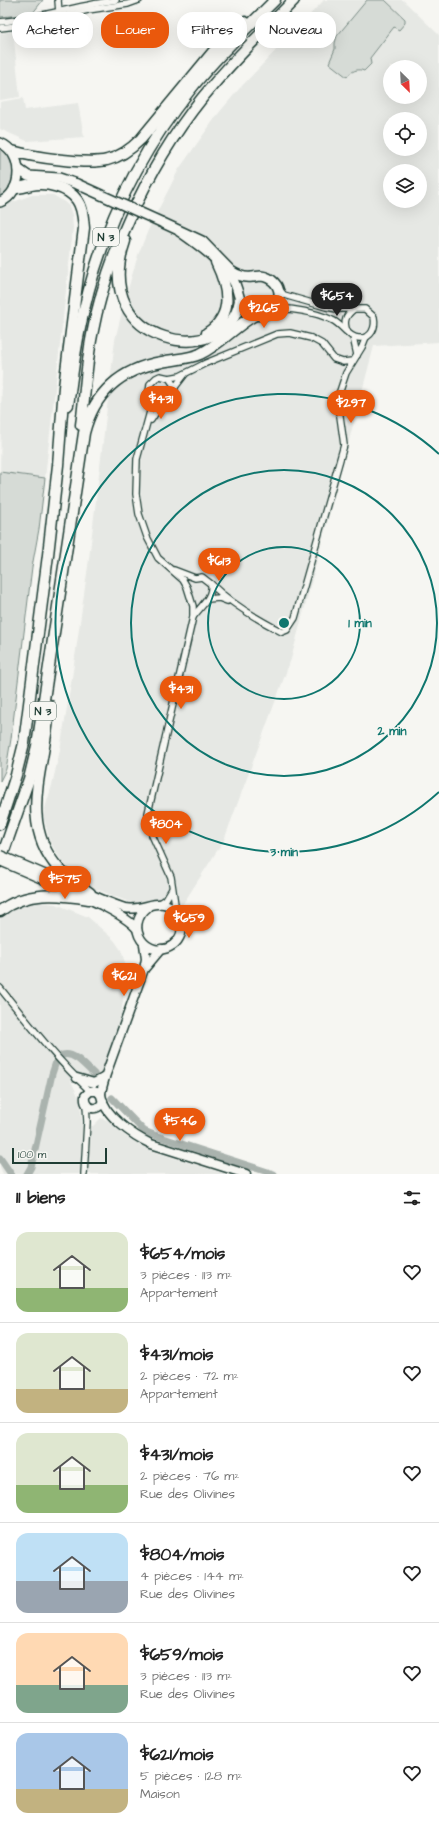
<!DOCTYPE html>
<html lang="fr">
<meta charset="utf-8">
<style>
body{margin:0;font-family:"Architects Daughter",sans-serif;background:#f2f2f2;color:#222;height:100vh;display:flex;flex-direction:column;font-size:15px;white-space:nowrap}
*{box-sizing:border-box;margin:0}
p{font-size:13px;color:#767676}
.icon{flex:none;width:22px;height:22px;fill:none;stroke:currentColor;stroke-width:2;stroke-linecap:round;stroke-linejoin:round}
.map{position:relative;height:1174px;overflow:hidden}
.details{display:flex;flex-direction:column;background:#fff;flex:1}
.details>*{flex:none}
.top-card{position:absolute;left:12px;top:12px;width:415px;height:36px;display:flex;gap:8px}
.needle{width:26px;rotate:156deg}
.fabs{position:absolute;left:383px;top:60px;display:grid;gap:8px}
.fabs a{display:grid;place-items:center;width:44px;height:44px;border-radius:50%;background:#fff;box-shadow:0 4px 16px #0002;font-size:20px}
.scale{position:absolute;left:12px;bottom:10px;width:95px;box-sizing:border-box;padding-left:4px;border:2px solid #1f3d34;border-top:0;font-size:11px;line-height:14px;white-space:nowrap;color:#1f3d34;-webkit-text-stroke:3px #f6f6f2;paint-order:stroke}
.price{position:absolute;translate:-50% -34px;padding:0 9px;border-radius:14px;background:#ea580c;color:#fff;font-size:13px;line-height:26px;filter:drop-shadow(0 1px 2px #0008)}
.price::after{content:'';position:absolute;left:50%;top:24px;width:12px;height:9px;margin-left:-6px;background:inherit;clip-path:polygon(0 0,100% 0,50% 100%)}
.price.current{background:#222;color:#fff}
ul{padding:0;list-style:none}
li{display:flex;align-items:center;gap:12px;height:100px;padding:0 16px}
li+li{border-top:1px solid #e0e0e0}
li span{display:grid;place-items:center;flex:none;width:112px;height:80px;border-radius:12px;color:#555}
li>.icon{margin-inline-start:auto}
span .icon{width:48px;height:48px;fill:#fffc;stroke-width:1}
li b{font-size:17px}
h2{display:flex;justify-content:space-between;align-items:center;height:48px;padding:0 16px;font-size:17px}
.tag{padding:0 14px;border-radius:16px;background:#fff;box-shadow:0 4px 16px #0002;font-size:14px;line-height:36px}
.tag.current{background:#ea580c;color:#fff}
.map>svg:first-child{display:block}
.built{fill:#e6e8e4;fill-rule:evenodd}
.green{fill:#d6dbd6;stroke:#7a8c85}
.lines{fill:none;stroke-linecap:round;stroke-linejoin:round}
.canal{stroke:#aab3ae;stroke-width:7}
.street-casing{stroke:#1f3d34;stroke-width:8}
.secondary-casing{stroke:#1f3d34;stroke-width:11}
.primary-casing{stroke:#1f3d34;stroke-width:12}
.highway-casing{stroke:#1f3d34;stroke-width:13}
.street{stroke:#f6f6f2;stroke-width:5.5}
.secondary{stroke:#f6f6f2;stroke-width:8}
.primary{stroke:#f6f6f2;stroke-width:9}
.highway{stroke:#f6f6f2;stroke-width:10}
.secondary-bridge-casing{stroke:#1f3d34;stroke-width:11;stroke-linecap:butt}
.primary-bridge-casing{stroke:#1f3d34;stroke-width:12;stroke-linecap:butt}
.secondary-bridge{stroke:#f6f6f2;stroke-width:8}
.primary-bridge{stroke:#f6f6f2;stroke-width:9}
.ring{fill:none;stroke:#0f766e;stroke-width:2}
.labels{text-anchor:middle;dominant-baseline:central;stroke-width:3.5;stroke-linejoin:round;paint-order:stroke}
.shield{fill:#f6f6f2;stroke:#60746d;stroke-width:1}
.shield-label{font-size:11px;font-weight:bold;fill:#1f3d34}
.centre{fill:#0f766e;stroke:#f6f6f2;stroke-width:2}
.ring-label{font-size:12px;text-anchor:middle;font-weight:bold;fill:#0f766e;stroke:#f6f6f2;stroke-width:3.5;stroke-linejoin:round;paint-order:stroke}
</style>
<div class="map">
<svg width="439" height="1174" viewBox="0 0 439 1174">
<rect width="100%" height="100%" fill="#f6f6f2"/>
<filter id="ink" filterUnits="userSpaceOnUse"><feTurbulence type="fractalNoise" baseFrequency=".025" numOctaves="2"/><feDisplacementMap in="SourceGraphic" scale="8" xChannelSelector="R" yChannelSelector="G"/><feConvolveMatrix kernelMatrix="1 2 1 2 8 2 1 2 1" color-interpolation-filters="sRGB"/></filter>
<g filter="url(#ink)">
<g class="built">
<path d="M 324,0 L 403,0 L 439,35 L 439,342 L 374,346 L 291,659 L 224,840 L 181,907 L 165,900 L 139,906 L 93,888 L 63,863 L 50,842 L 43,815 L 52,785 L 60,750 L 73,671 L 89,559 L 115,340 L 126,296 L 138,255 L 149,228 L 179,169 L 218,114 L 239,89 ZM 390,67 L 420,67 L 420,97 L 390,97 ZM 390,119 L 420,119 L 420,149 L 390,149 ZM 390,171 L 420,171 L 420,201 L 390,201 Z"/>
<path d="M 13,31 L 20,97 L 0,100 L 0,33 Z"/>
<path d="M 23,98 L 25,110 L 78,103 L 84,137 L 27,141 L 0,129 L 0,102 Z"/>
<path d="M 32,195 L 53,195 L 63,201 L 69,206 L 72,215 L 73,228 L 45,478 L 0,472 L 2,371 L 0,332 L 0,207 Z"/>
<path d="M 38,902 L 56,904 L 88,917 L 114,940 L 121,950 L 125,963 L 126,978 L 119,1030 L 100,1074 L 91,1080 L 80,1073 L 71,1081 L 80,1100 L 82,1123 L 93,1126 L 101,1118 L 107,1120 L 125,1136 L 149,1150 L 226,1174 L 3,1174 L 0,1167 L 0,919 L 10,911 L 23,905 Z"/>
</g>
<g class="green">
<path d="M 0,0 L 43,0 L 32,14 L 0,17 Z"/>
<path d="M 367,0 L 385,0 L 405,19 L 405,23 L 399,30 L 394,27 L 370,58 L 371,64 L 364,71 C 358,68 351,71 347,77 L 329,63 L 335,49 L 335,43 L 337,36 Z"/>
<path d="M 0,148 C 17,154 17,189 0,197 Z"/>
<path d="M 0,472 L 45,478 L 39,529 L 32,567 L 11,739 L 6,769 L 0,781 Z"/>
</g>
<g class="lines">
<g class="canal">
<path d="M 63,1055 C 75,1052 86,1067 94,1074"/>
<path d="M 112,1098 L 144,1131 L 154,1135 L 274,1174"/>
<path d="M 0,1158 L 11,1174"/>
<path d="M 27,1174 L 31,1167 L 52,1074 L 56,1062"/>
</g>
<g class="street-casing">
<g id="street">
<path d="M 58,0 L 59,13"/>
<path d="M 0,22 C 39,18 77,6 116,0"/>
<path d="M 0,28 L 25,25 L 88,10 L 128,4 L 139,0"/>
<path d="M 274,309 C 292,308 315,312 332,320 C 342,324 348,338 359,338 C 372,339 376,327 374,317 L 365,309 L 337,309 L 326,307 L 284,295 L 279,289"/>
<path d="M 347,331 C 343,321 346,315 354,309"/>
<path d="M 353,337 L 357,355"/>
<path d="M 175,387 L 185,374"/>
<path d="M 151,398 L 156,402 L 162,403 L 173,398 L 175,387 L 169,378"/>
<path d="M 151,420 L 162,403"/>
<path d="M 174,570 L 195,578 L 202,577 L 211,584 C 213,597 201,606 193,617"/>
<path d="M 211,584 C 230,603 257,619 282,632 L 287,630 L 295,618 L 344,445 L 339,409 L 339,394 L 346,373 L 362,347 L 366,337"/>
<path d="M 208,599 L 219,598 L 227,601"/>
<path d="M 159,904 L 166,899 L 172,889"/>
<path d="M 176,911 L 171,877 L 152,835 L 148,813 L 193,617 L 193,606 L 187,587 L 183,580 L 158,558 L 147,537 L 139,514 L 136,494 L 137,459 L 151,408 L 151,398 L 149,393 L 150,384 L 156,378 L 160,376 L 169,378 L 180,376 L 206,363 L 277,334 L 290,333 L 311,338 L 322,344 L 334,359 L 343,362 L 352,361"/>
<path d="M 0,988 C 29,1024 57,1060 90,1091"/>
<path d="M 84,1174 L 87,1122 L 86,1104"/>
</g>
</g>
<g class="secondary-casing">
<g id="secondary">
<path d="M 51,877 C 74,886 102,901 125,908 C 140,911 151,902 164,904 C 183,908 188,934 173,945 C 148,962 122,927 148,907"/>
<path d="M 49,882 C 72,892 122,911 137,929"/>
<path d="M 144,944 L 146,959 L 144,969 L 105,1077 C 104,1082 101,1089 101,1095 C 104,1116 134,1136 151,1144 L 246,1174"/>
<path d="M 145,968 L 161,949"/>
<path d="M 77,1078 L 94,1083 L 105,1077"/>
<path d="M 101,1095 L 97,1091 L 90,1091 L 85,1096 C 83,1109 98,1113 103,1101"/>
</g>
</g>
<g class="primary-casing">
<g id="primary">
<path d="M 0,143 C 24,152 24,193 0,202"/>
<path d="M 18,169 L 28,176 L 59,178 L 77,184"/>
<path d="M 161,222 L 202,241 L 231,271 C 237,275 245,278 252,277 C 255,277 258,276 261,276 C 271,277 280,285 279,296 C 279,303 275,310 269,313 C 261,317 252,316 246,310 C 238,303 239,289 233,280 C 222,261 196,243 179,231"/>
</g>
</g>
<g class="highway-casing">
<g id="highway">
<path d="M 12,151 C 33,157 87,165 107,160 C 121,157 131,149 141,139 L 213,52 L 245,22"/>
<path d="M 125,241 C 88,347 228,371 240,300"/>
<path d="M 207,333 C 235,315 228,287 216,262"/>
<path d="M 68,405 C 72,381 74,357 79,333 C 96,244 133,161 190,90 C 215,58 246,29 275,0"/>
<path d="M 81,425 C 85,396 86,365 92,335 C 108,249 155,152 213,85 C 238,55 267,28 294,0"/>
<path d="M 49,705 C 48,761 15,820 59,869 C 68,878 80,886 90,893"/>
<path d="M 0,824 L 16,775 L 24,743 L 48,555 L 58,465 L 64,387 L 84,228 C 83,219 83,208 77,200 C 68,187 46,182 31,185 C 26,186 21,188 15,188"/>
<path d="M 0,862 L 29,779 L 37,746 L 84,433 C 94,393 121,369 162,362 C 175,359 188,359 200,354 C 221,344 235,326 255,315"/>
<path d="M 0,911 C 26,891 58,894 89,899"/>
</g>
</g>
<use href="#street" class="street"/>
<use href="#secondary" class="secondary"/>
<use href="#primary" class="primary"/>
<use href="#highway" class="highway"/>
<g class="secondary-bridge-casing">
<g id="secondary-bridge">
<path d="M 0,855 L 51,877"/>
<path d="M 0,861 L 49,882"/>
</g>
</g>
<g class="primary-bridge-casing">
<path id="primary-bridge" d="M 77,184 L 161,222"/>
</g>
<use href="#secondary-bridge" class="secondary-bridge"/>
<use href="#primary-bridge" class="primary-bridge"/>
</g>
</g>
<g class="ring">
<circle cx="284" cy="623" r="76"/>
<circle cx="284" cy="623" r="153"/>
<path d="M439 792A229 229 0 1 1 439 454"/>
</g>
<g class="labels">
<g class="shield">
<rect x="93" y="228" width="26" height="18" rx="3"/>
<rect x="30" y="702" width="26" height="18" rx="3"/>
</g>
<g class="shield-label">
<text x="106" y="237">N 3</text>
<text x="43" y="711">N 3</text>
</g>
</g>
<circle cx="284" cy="623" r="6" class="centre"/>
<g class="ring-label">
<text x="360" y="627">1 min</text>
<text x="392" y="735">2 min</text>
<text x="284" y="856">3 min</text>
</g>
</svg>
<div class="fabs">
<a><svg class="needle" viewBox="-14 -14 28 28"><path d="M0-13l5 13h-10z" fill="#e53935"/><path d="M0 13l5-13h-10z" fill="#767676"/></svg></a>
<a><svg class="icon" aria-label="locate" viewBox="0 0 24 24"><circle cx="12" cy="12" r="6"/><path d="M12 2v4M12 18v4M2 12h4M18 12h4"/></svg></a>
<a><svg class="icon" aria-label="layers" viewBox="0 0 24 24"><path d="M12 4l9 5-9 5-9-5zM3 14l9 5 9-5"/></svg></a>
</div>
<div class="scale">100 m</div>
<b class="price current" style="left:337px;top:317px">$654</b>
<b class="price" style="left:264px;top:329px">$265</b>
<b class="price" style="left:161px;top:420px">$431</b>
<b class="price" style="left:351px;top:424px">$297</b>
<b class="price" style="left:219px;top:582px">$613</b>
<b class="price" style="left:181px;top:710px">$431</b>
<b class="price" style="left:166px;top:845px">$804</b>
<b class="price" style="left:65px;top:900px">$575</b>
<b class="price" style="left:189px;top:939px">$659</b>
<b class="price" style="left:124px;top:997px">$621</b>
<b class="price" style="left:180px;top:1142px">$546</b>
<div class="top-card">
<a class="tag">Acheter</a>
<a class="tag current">Louer</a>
<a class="tag">Filtres</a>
<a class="tag">Nouveau</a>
</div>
</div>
<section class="details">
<h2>11 biens<svg class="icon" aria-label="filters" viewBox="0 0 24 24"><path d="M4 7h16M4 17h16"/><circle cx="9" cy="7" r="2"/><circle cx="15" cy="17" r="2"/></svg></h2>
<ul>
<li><span style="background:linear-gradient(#dfe7d0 70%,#8fb573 0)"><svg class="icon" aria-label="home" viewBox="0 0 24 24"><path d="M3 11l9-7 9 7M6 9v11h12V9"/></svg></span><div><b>$654/mois</b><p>3 pièces · 113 m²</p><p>Appartement</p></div><svg class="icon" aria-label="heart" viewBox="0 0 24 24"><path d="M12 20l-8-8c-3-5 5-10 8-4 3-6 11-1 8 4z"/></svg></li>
<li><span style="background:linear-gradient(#dfe7d0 70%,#c2b280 0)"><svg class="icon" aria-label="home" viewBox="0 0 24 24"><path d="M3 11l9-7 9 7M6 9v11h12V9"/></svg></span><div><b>$431/mois</b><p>2 pièces · 72 m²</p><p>Appartement</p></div><svg class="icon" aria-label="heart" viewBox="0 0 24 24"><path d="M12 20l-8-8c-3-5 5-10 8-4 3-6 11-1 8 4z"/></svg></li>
<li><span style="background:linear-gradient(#dfe7d0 65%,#8fb573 0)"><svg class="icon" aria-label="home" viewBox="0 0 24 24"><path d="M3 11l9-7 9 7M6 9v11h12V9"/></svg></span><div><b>$431/mois</b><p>2 pièces · 76 m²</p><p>Rue des Olivines</p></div><svg class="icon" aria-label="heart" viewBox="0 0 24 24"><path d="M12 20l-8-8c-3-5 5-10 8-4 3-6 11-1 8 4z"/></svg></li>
<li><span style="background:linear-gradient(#bfe0f5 60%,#9aa5b1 0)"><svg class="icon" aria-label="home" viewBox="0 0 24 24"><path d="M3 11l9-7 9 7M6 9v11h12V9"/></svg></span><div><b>$804/mois</b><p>4 pièces · 144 m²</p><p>Rue des Olivines</p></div><svg class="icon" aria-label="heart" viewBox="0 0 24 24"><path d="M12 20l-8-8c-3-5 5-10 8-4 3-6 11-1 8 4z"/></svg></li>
<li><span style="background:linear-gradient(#ffd9b3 65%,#7fa58c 0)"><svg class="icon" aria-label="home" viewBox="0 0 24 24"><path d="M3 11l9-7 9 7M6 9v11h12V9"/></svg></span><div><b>$659/mois</b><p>3 pièces · 113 m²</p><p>Rue des Olivines</p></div><svg class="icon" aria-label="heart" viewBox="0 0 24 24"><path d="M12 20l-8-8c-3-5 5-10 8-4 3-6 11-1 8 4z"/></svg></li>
<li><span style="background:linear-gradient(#a9c7e8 70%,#c2b280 0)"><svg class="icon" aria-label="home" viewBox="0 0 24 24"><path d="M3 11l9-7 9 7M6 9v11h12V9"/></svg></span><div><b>$621/mois</b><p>5 pièces · 128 m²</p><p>Maison</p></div><svg class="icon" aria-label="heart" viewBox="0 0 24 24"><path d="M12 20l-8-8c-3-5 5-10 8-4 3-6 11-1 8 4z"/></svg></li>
</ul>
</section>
